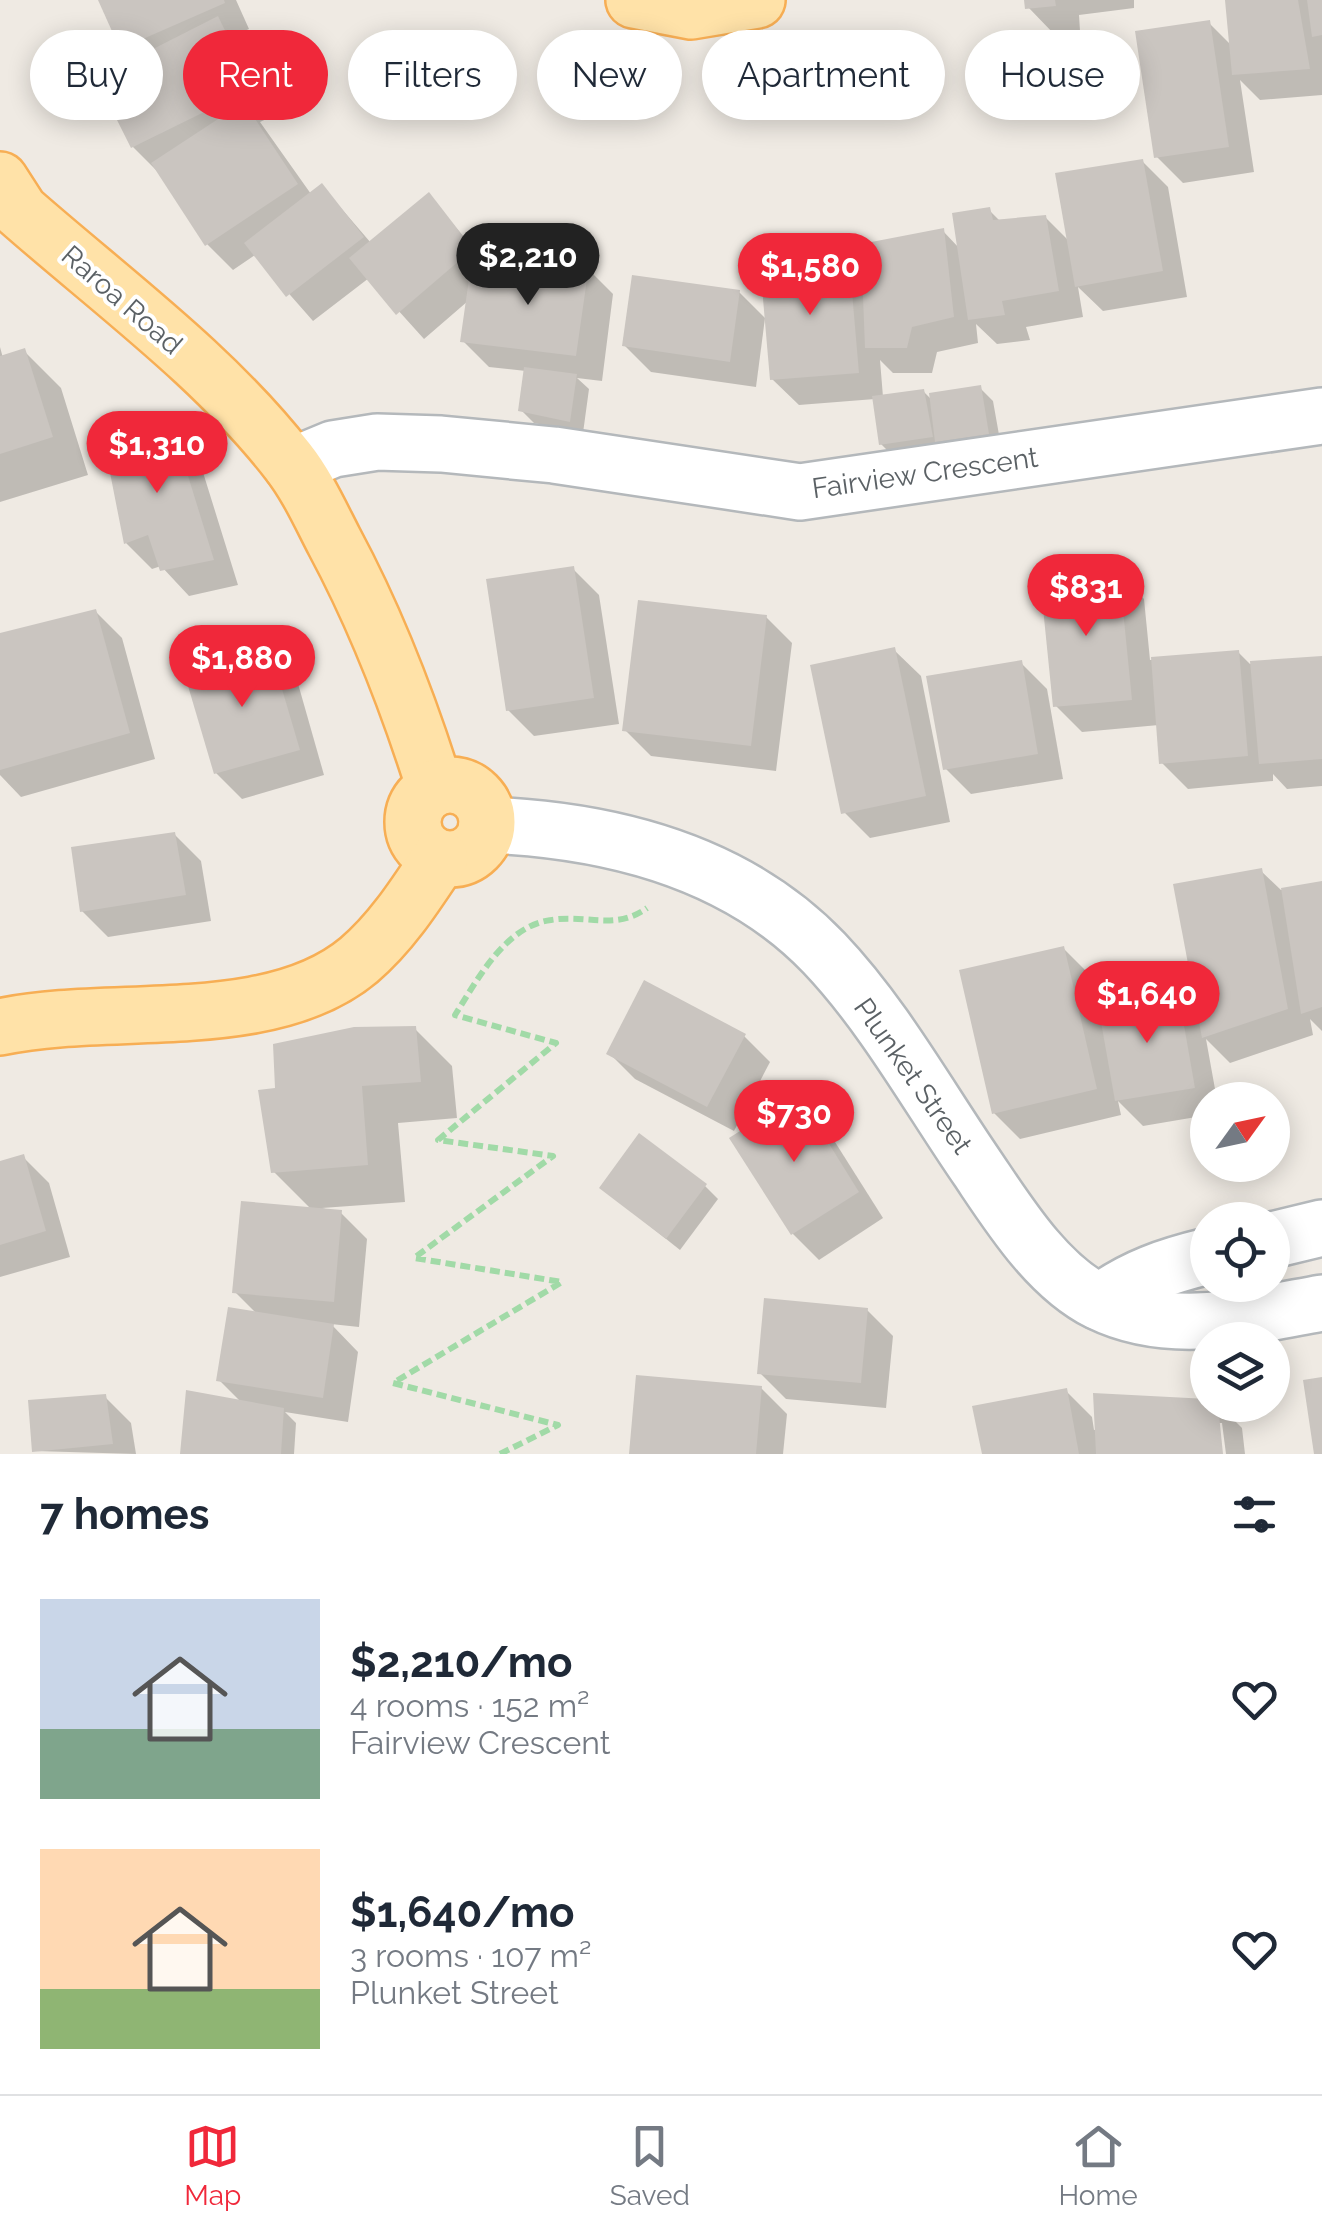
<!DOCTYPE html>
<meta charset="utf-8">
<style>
body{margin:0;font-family:Raleway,sans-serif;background:#f6f6f7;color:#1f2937;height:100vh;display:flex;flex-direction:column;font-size:38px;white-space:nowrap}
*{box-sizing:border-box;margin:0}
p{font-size:32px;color:#747a83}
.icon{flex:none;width:55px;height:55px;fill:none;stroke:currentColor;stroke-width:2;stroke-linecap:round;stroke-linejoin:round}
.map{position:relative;height:1454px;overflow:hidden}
.panel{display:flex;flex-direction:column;background:#fff;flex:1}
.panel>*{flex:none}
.guide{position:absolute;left:30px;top:30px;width:1262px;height:90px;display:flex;gap:20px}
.needle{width:65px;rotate:57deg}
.controls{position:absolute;left:1190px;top:1082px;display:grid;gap:20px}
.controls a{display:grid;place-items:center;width:100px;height:100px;border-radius:50%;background:#fff;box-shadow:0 5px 25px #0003;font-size:50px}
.price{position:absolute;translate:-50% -85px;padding:0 22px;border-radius:35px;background:#f0283a;color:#fff;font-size:32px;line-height:65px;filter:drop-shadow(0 2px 5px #0008)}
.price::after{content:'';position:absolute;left:50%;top:60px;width:30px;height:22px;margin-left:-15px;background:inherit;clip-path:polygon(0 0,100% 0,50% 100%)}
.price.on{background:#222;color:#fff}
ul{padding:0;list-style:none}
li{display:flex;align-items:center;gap:30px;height:250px;padding:0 40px}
li span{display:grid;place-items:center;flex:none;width:280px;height:200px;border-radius:0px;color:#555}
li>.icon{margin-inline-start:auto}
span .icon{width:120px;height:120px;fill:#fffc;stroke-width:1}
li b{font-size:42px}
h2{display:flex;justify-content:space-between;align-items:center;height:120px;padding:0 40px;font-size:42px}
.chip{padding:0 35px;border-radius:45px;background:#fff;box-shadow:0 5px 25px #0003;font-size:35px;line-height:90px}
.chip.on{background:#f0283a;color:#fff}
.dock{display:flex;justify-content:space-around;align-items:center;height:140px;border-top:2px solid #e0e1e3;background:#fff;font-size:28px;color:#747a83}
.dock a{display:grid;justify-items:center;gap:5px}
.dock .on{color:#f0283a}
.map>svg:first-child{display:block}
.shadow{fill:#0003}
.building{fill:#cac5c0}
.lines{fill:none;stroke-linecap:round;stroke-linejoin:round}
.minor-casing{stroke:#b4b8bb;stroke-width:60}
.major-casing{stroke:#f7ae54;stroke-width:60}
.path{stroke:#a1daa7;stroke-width:6;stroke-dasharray:10 5;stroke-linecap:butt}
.minor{stroke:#fff;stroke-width:55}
.major{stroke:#ffe2a8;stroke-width:55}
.labels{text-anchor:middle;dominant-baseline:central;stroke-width:8;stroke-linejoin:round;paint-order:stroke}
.street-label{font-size:28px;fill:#5b6165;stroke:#fff}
</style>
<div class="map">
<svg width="1322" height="1454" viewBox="0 0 1322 1454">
<rect width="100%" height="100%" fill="#efeae3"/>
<g class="shadow">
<path d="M 100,0 L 236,0 L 249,29 L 234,36 L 244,46 L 277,114 L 260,122 L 311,194 L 322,186 L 371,243 L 429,196 L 497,276 L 488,284 L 511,286 L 587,268 L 613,294 L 602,381 L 577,378 L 589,389 L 583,433 L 534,423 L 521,410 L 526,371 L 489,367 L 463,341 L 468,301 L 424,339 L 369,278 L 313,321 L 255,255 L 233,270 L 207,244 L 159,173 L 133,147 L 135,61 L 122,48 Z"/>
<path d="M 1027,0 L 1134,0 L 1134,8 L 1079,15 L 1080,31 L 1054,34 L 1028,7 Z"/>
<path d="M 1228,0 L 1322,0 L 1322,95 L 1260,100 L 1240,80 L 1254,172 L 1183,183 L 1157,157 L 1209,23 L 1232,46 Z"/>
<path d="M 1142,161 L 1168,187 L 1187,297 L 1103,311 L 1078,287 L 1083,317 L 1026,327 L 1030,340 L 997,344 L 976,324 L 978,343 L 937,352 L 932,373 L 893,373 L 880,360 L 883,397 L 923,391 L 933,401 L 980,388 L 993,401 L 1001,446 L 894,457 L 881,444 L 875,399 L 799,405 L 772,379 L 848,260 L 865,277 L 943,231 L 960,249 L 989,210 L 1000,221 L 1045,217 L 1070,242 Z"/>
<path d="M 739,292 L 765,318 L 756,387 L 651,372 L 625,346 Z"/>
<path d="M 0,347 L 3,358 L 24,351 L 61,388 L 88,475 L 0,502 Z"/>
<path d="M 171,427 L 197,453 L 238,585 L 189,596 L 161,566 L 152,569 L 126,543 Z"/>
<path d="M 573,569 L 599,595 L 619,724 L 534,736 L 508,710 Z"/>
<path d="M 1118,573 L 1144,599 L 1150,660 L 1238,652 L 1250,664 L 1322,659 L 1322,786 L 1287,789 L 1273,774 L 1273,781 L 1188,789 L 1162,763 L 1159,725 L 1082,732 L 1056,706 Z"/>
<path d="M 96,612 L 122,638 L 155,759 L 21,797 L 0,775 L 0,635 Z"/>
<path d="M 766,617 L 792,643 L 776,771 L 651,756 L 625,730 Z"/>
<path d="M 269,647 L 295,673 L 324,775 L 242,799 L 216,773 Z"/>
<path d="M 894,650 L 921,676 L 950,822 L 870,838 L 844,812 Z"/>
<path d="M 1021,663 L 1047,689 L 1063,779 L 971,794 L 945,768 Z"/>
<path d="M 175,835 L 201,861 L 211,921 L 108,937 L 82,911 Z"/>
<path d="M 1261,871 L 1281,890 L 1322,884 L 1322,1031 L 1310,1019 L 1313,1035 L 1230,1063 L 1206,1039 L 1217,1100 L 1208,1100 L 1208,1115 L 1143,1126 L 1118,1101 L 1121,1115 L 1020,1139 L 994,1113 L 1063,948 L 1089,974 L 1097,1008 L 1177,994 L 1200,1017 Z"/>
<path d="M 415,1029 L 452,1066 L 457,1118 L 398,1123 L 405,1202 L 322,1208 L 341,1213 L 367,1239 L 359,1327 L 331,1324 L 358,1352 L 348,1422 L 285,1412 L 296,1423 L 294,1454 L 183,1454 L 242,1403 L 219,1380 L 257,1314 L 235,1292 L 312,1210 L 274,1172 L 277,1090 Z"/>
<path d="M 744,1036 L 770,1062 L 734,1131 L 635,1079 L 609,1053 Z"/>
<path d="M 798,1097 L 823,1123 L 883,1218 L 819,1260 L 793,1234 Z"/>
<path d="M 23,1157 L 49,1183 L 70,1257 L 0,1277 L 0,1164 Z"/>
<path d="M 705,1186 L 718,1199 L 680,1250 L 602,1188 Z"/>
<path d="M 867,1310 L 893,1336 L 886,1408 L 786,1399 L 760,1373 Z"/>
<path d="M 761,1388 L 787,1414 L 783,1454 L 631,1454 Z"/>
<path d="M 1066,1391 L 1092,1417 L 1094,1430 L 1219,1405 L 1242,1428 L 1245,1454 L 1226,1454 L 1222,1423 L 1217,1423 L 1221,1454 L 984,1454 Z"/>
<path d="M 105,1397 L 131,1423 L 136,1454 L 35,1451 Z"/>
</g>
<g class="building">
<path d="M 98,0 L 224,0 L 225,3 L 120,49 Z"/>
<path d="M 1024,0 L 1055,0 L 1056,6 L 1025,9 Z"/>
<path d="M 1225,0 L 1298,0 L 1310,69 L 1232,75 Z"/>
<path d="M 1307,0 L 1322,0 L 1322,35 L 1312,37 Z"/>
<path d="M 218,16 L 253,88 L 131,148 L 96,78 Z"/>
<path d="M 1210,20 L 1229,147 L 1154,158 L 1135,31 Z"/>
<path d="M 244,102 L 298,184 L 205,246 L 151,163 Z"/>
<path d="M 1143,159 L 1163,271 L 1075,287 L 1055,173 Z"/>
<path d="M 322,183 L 364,237 L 286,297 L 244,243 Z"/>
<path d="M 429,192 L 473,249 L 396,315 L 349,258 Z"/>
<path d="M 990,207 L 993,220 L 1046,215 L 1059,291 L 1002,301 L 1005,315 L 968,320 L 952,213 Z"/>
<path d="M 944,228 L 954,317 L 912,327 L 907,348 L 865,348 L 861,244 Z"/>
<path d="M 849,257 L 859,373 L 770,380 L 760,264 Z"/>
<path d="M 516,258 L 589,265 L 576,356 L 460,342 L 469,279 L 509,283 Z"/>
<path d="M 632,275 L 740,290 L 730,362 L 622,346 Z"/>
<path d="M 25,348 L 53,437 L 0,454 L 0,356 Z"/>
<path d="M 524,367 L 577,374 L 570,422 L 518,411 Z"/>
<path d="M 981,385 L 989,434 L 935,442 L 929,393 Z"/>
<path d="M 924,389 L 933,437 L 879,445 L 872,396 Z"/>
<path d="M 172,424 L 214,560 L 160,571 L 148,535 L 124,544 L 103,437 Z"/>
<path d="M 574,566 L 594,698 L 506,711 L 486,579 Z"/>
<path d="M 1119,570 L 1132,700 L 1053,707 L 1040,578 Z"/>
<path d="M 638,600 L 767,615 L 751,746 L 622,731 Z"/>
<path d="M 96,609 L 130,733 L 0,770 L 0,633 Z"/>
<path d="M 269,645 L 300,750 L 214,774 L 183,669 Z"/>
<path d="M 895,647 L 926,796 L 841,814 L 810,665 Z"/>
<path d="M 1239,650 L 1248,756 L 1159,764 L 1151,657 Z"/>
<path d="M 1322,656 L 1322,759 L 1259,764 L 1250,661 Z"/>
<path d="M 1022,660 L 1038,754 L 943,770 L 926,676 Z"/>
<path d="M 175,832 L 186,895 L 80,912 L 71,847 Z"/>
<path d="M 1262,868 L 1288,1009 L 1202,1038 L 1173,884 Z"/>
<path d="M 1322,881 L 1322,1007 L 1301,1014 L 1281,888 Z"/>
<path d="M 1064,946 L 1097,1089 L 992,1114 L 959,970 Z"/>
<path d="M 644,980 L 746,1034 L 707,1107 L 606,1054 Z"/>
<path d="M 1178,991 L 1195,1088 L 1115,1101 L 1098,1005 Z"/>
<path d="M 416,1026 L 421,1082 L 362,1086 L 368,1165 L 271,1173 L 258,1090 L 275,1088 L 273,1044 L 354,1027 Z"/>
<path d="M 798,1094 L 859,1192 L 791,1235 L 729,1138 Z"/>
<path d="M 639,1133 L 707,1184 L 666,1239 L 599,1188 Z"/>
<path d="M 24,1154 L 46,1231 L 0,1245 L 0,1161 Z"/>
<path d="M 241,1201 L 342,1210 L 334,1302 L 232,1293 Z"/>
<path d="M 764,1298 L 868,1308 L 861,1383 L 757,1374 Z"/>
<path d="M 228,1307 L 334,1324 L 323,1398 L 216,1381 Z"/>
<path d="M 636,1375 L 762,1386 L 756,1454 L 629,1454 Z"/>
<path d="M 1322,1377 L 1322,1454 L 1314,1454 L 1303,1380 Z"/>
<path d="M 1067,1388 L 1079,1454 L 982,1454 L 972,1406 Z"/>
<path d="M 186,1390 L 284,1408 L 281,1454 L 180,1454 Z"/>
<path d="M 1093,1393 L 1208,1399 L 1208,1405 L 1218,1405 L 1223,1454 L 1096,1454 Z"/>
<path d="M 106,1394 L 113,1444 L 32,1452 L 28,1400 Z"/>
</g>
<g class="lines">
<g class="minor-casing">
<g id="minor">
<path d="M 292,466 L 333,449 L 377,442 L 441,444 L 554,455 L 800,492 L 1322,416"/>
<path d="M 487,825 C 611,830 736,861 824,953 C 884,1016 929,1098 978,1169 C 1009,1215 1047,1276 1099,1302 C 1170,1337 1249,1316 1322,1303"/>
<path d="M 1272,1240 L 1322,1228"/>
<path d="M 1100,1302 C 1134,1277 1167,1266 1208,1256"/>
</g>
</g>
<g class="major-casing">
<g id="major">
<path d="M 634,0 L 691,11 L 757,0"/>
<path d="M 0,180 L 20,211 C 111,291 214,366 288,461 C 307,485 320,514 334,541 C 377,621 408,702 435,788"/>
<circle cx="450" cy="822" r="37"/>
<path d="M 0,1027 C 109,1003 270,1035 359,960 C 392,932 416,894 440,858"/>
</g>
</g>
<path class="path" d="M 500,1454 L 558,1425 L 393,1383 L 562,1282 L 414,1258 L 553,1156 L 438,1140 L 556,1043 L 455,1015 C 478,979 505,926 551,920 C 587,914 615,931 647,908"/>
<use href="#minor" class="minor"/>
<use href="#major" class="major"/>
</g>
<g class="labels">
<g class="street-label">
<text transform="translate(122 300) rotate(41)">Raroa Road</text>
<text transform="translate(925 473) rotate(-8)">Fairview Crescent</text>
<text transform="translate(913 1076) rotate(55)">Plunket Street</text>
</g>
</g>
</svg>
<div class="controls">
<a><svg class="needle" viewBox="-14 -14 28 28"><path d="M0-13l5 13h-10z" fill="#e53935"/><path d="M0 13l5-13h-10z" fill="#747a83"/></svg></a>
<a><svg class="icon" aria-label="locate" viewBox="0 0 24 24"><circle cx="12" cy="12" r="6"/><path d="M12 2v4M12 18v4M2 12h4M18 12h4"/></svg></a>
<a><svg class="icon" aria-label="layers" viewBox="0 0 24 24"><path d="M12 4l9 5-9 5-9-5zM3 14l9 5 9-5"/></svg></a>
</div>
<b class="price on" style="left:528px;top:308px">$2,210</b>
<b class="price" style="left:810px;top:318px">$1,580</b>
<b class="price" style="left:157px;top:496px">$1,310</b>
<b class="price" style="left:1086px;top:639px">$831</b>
<b class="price" style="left:242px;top:710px">$1,880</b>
<b class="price" style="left:1147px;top:1046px">$1,640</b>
<b class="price" style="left:794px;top:1165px">$730</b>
<div class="guide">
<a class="chip">Buy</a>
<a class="chip on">Rent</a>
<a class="chip">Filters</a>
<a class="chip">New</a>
<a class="chip">Apartment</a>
<a class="chip">House</a>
</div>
</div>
<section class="panel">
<h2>7 homes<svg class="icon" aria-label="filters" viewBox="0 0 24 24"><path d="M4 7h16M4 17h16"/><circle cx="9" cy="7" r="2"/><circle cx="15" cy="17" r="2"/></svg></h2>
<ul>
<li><span style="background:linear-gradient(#c9d6e8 65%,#7fa58c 0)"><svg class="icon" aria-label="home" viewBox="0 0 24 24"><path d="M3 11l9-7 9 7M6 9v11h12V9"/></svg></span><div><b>$2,210/mo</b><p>4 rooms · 152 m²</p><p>Fairview Crescent</p></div><svg class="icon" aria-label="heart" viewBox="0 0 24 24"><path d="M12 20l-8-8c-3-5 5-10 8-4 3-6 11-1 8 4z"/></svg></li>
<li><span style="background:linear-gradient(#ffd9b3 70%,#8fb573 0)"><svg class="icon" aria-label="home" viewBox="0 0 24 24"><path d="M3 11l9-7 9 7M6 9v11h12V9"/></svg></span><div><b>$1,640/mo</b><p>3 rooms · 107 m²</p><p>Plunket Street</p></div><svg class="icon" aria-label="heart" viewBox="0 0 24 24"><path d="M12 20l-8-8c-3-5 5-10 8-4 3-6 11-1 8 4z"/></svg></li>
</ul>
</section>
<nav class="dock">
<a class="on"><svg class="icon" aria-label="map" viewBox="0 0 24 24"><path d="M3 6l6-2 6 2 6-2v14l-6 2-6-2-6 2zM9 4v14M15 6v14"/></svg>Map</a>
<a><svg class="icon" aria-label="saved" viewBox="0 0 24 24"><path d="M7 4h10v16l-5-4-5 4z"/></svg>Saved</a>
<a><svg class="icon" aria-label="home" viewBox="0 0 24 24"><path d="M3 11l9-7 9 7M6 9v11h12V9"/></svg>Home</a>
</nav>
